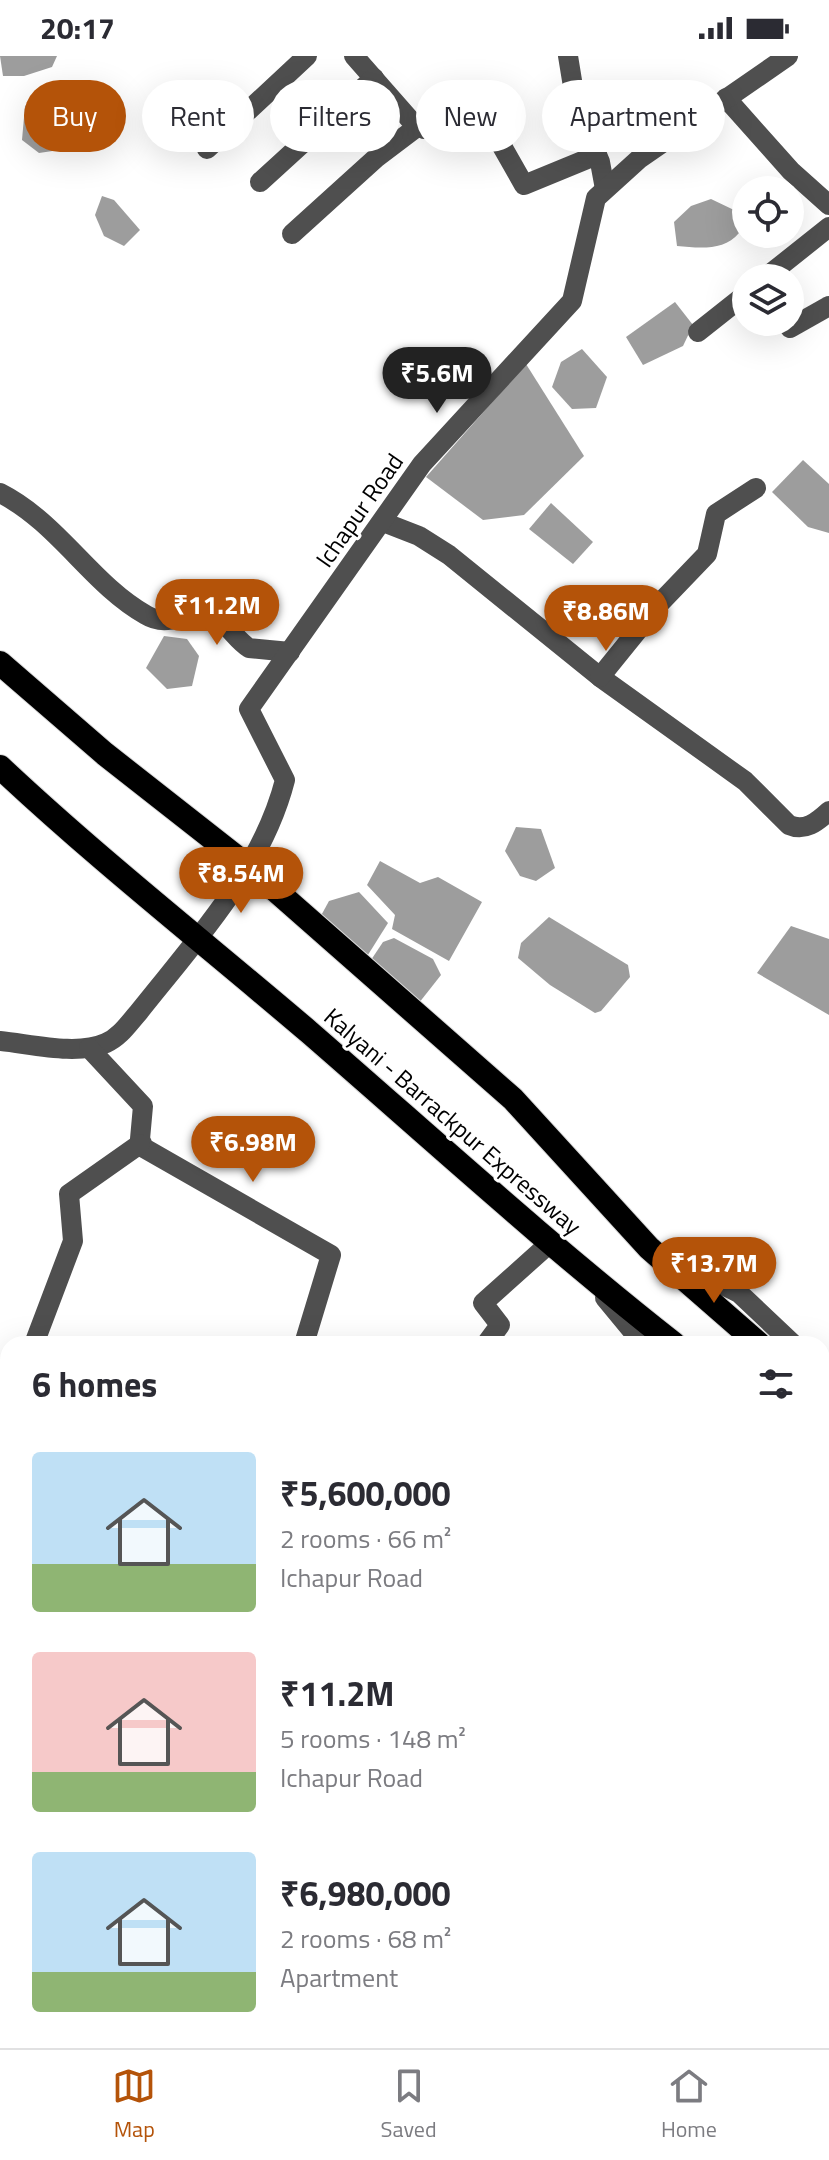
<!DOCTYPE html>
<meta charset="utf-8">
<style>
body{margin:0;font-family:"Titillium Web",sans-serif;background:#f2f2f3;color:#2b2b33;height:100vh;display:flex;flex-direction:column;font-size:30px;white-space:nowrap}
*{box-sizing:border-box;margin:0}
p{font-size:26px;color:#7c7c81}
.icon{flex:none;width:44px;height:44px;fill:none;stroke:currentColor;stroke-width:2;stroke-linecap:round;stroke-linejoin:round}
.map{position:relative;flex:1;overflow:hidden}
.sheet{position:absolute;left:0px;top:1280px;width:830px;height:712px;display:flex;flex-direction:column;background:#fff;border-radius:24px 24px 0 0;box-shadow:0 8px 32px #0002}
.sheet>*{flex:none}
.guide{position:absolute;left:24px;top:24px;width:782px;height:72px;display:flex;gap:16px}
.fabs{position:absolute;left:732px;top:120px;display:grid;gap:16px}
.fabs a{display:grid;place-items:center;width:72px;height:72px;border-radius:50%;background:#fff;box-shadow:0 8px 32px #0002;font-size:40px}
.price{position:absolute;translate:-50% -68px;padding:0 18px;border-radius:28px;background:#b45309;color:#fff;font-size:26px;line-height:52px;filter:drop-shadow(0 2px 4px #0008)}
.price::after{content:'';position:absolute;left:50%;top:48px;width:24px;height:18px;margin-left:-12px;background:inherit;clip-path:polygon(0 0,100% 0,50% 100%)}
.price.active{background:#222;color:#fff}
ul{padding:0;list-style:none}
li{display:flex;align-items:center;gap:24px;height:200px;padding:0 32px}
li span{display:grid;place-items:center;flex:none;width:224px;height:160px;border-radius:8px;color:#555}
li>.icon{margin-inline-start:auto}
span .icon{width:96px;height:96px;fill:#fffc;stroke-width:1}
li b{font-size:34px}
h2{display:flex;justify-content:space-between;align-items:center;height:96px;padding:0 32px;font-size:34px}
.chip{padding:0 28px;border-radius:36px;background:#fff;box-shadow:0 8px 32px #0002;font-size:28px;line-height:72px}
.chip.active{background:#b45309;color:#fff}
.status{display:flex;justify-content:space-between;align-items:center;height:56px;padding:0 40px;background:#fff;direction:ltr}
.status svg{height:22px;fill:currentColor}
.tabs{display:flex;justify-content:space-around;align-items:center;height:112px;border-top:2px solid #e1e1e2;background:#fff;font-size:22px;color:#7c7c81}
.tabs a{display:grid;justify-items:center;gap:4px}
.tabs .active{color:#b45309}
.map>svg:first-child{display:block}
.water{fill:#9d9d9d}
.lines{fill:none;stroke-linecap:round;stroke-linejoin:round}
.highway-casing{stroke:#dbdbdb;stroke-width:26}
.minor{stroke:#4f4f4f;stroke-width:20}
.highway{stroke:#000;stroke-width:24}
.labels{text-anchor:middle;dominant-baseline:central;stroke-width:6;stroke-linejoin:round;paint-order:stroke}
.street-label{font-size:24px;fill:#000;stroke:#fff}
</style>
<div class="status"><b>20:17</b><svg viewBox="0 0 49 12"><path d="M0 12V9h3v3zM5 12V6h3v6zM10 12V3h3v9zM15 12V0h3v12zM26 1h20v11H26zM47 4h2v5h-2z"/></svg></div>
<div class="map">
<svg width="829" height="1992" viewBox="0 0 829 1992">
<rect width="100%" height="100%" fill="#fff"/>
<g class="water">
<path d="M 0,0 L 57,0 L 52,11 L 24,20 L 3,20 Z"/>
<path d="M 39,39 C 59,45 72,52 78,74 L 66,93 L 39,97 L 22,84 L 25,50 Z"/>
<path d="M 102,140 L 114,144 L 140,174 L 124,190 L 104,180 L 95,159 Z"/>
<path d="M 711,143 L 734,154 L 739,177 C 724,195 700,192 677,190 L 674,166 L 691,150 Z"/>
<path d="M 675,246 L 693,269 L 683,290 L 643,309 L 626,281 Z"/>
<path d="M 582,293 L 607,321 L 596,352 L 572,353 L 552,331 L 561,306 Z"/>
<path d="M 526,308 L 584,400 L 524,459 L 483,464 L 426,421 Z"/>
<path d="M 803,404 L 829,428 L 829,477 L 808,471 L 772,436 Z"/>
<path d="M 551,447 L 593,486 L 573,508 L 529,473 Z"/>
<path d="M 164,580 L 187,583 L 199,600 L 192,630 L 167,633 L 146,612 Z"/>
<path d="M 516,771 L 541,773 L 555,812 L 536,825 L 520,820 L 505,795 Z"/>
<path d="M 380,805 L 420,827 L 438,821 L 482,846 L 449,905 L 392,873 L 395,859 L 367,829 Z"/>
<path d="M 359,836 L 388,867 L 366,902 L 317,867 L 329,845 Z"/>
<path d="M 549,861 L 628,909 L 630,921 L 601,955 L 595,957 L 550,929 L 518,902 L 521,887 Z"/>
<path d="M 791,870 L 829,883 L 829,959 L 757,917 Z"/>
<path d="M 394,882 L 433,903 L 441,919 L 415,952 L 359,922 L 383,886 Z"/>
</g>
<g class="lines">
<g class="highway-casing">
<g id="highway">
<path d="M 0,607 L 105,698 L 249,811 L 513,1043 L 649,1192 L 759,1288"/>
<path d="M 0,711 C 99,804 206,888 309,976 C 430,1081 548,1189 674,1288"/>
<path d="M 822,1346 L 829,1353"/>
<path d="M 822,1418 L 829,1425"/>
</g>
</g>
<g class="minor">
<path d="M 354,0 L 413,67 L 424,73 L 431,71 L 464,40 L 474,41 L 524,129 L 597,99"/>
<path d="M 568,0 L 576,49 L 600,106 L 605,133"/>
<path d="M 726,42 L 791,115 L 829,149"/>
<path d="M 207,93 L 307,0"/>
<path d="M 260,126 L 374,22"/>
<path d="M 292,178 L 376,102 L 417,71"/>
<path d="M 765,222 L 829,171"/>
<path d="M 790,272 L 829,250"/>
<path d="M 698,276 L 746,238"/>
<path d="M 0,437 C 59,467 91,528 146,559 C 167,572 185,556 206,559 C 226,562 234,583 249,592 L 290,596"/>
<path d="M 383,466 L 419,480 L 449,499 L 600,621 L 745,725 L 789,769 C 805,776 817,766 829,755"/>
<path d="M 600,621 L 659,548 L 707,498 L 716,458 L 756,432"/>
<path d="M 0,985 C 31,988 77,1000 106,987 C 120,981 129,967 138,957 C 195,885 262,814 285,724 L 249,653 L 422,408 L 572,245 L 596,142 L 639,103 L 788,0"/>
<path d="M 89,992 L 143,1050 L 140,1083 L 144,1092 L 331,1199 L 304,1288"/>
<path d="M 667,1201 L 739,1237 L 793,1288"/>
<path d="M 605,1242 L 643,1288"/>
<path d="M 34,1288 L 73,1185 L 69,1138 L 140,1088"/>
<path d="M 486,1288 L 500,1269 L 483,1247 L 550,1187"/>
<path d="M 822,1316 L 829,1323"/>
<path d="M 0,1375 L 8,1354"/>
<path d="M 822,1451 L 829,1457"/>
<path d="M 822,1660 L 829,1652"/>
<path d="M 822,1705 L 829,1714"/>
<path d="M 0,1750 L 8,1755"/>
<path d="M 0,1851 L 8,1839"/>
<path d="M 0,1884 L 8,1890"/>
<path d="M 0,1969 L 8,1963"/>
<path d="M 525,1984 L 530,1992"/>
<path d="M 108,1992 L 110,1984"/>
</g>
<use href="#highway" class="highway"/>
</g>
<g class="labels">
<g class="street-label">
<text transform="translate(359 454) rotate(-55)">Ichapur Road</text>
<text transform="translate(453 1065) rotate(41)">Kalyani - Barrackpur Expressway</text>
</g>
</g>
</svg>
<div class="fabs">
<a><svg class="icon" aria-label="locate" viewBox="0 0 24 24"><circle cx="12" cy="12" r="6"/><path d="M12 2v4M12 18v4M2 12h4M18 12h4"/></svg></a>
<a><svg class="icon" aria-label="layers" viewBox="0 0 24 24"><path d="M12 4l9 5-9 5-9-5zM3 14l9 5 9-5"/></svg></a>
</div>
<b class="price active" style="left:437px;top:359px">₹5.6M</b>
<b class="price" style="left:217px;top:591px">₹11.2M</b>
<b class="price" style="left:606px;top:597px">₹8.86M</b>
<b class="price" style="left:241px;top:859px">₹8.54M</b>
<b class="price" style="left:253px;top:1128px">₹6.98M</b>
<b class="price" style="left:714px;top:1249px">₹13.7M</b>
<div class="guide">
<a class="chip active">Buy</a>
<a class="chip">Rent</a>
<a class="chip">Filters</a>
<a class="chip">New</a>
<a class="chip">Apartment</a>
</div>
<section class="sheet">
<h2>6 homes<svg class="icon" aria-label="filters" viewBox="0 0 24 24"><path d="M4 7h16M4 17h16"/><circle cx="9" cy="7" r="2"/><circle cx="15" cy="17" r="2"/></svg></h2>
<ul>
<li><span style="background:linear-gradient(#bfe0f5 70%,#8fb573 0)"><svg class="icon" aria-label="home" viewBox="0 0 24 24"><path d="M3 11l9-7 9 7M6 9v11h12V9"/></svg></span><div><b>₹5,600,000</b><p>2 rooms · 66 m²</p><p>Ichapur Road</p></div></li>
<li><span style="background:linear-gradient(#f6c9c9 75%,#8fb573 0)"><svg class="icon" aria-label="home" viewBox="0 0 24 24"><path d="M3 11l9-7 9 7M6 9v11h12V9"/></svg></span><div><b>₹11.2M</b><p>5 rooms · 148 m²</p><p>Ichapur Road</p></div></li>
<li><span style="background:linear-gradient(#bfe0f5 75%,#8fb573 0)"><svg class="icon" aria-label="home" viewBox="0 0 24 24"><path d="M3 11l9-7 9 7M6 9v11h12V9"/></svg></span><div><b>₹6,980,000</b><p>2 rooms · 68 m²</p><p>Apartment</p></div></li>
</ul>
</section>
</div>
<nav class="tabs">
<a class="active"><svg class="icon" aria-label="map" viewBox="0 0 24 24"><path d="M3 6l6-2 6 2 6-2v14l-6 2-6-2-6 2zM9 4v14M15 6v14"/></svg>Map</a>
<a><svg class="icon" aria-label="saved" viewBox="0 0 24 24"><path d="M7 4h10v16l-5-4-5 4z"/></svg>Saved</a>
<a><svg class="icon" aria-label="home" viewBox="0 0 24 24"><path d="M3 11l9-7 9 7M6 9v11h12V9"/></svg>Home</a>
</nav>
